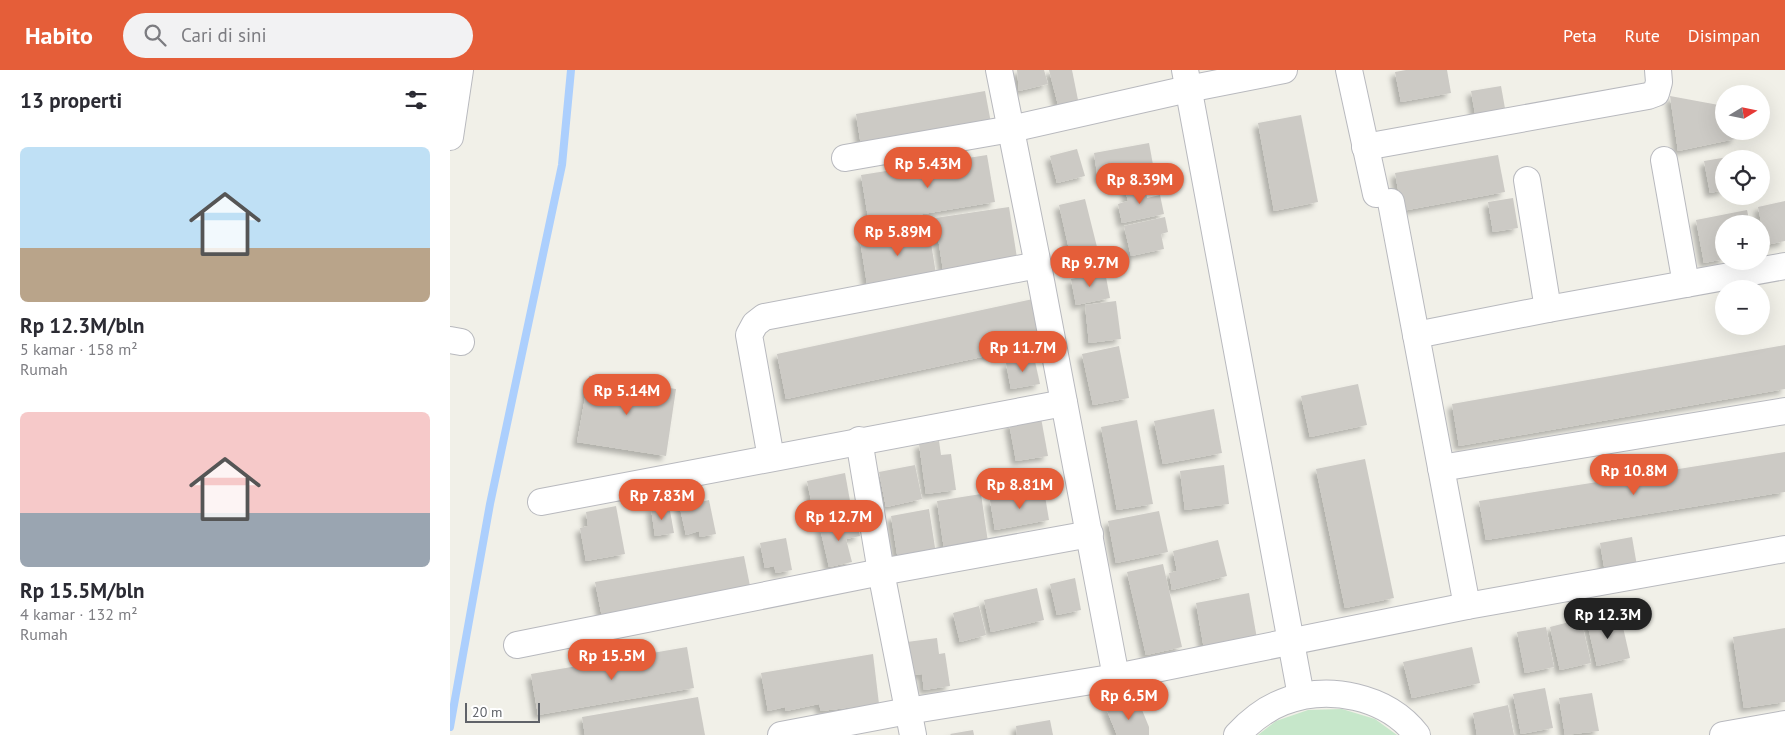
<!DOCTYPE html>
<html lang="id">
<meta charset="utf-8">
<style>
body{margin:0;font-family:"PT Sans",sans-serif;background:#f2f2f3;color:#2b2b33;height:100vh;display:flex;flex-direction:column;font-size:19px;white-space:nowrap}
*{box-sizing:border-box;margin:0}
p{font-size:16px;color:#7c7c81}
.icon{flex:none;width:28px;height:28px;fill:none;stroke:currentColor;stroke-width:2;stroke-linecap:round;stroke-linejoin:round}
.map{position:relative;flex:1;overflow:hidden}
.panel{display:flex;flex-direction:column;background:#fff;width:450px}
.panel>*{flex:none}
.needle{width:32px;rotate:80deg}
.controls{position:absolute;left:1265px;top:15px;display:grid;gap:10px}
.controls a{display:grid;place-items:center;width:55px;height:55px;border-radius:50%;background:#fff;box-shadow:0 5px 20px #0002;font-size:25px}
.scale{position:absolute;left:15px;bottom:12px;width:75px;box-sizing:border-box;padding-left:5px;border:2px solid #5f6268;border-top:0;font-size:14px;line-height:18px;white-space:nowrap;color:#5f6268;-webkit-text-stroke:4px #fff;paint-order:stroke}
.price{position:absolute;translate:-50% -42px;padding:0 11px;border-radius:18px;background:#e55e39;color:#fff;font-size:16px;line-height:32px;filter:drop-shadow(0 1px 2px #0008)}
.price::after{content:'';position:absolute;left:50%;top:30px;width:15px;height:11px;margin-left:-8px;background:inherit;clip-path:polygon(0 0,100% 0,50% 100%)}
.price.current{background:#222;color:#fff}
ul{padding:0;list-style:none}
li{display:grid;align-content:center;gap:10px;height:265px;padding:0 20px}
li span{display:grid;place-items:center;height:155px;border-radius:8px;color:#555}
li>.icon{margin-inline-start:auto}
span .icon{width:90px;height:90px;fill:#fffc;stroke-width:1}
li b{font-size:21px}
h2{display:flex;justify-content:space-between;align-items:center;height:60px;padding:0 20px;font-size:21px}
header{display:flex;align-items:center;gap:30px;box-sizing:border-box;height:70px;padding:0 25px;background:#e55e39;color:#fff}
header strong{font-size:24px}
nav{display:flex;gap:28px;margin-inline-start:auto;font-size:18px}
.search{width:350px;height:45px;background:#f2f2f3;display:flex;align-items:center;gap:12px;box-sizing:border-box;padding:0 18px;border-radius:28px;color:#7c7c81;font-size:19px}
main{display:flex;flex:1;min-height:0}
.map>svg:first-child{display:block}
.green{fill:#c6e7ca}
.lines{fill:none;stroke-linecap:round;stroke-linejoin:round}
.stream{stroke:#accffd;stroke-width:8}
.building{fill:#cccac5;filter:url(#shadow)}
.minor-casing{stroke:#b8b9be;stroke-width:28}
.minor{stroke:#fff;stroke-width:26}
</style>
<header>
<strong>Habito</strong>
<div class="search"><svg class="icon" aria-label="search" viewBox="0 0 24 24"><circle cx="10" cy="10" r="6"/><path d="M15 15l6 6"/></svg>Cari di sini</div>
<nav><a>Peta</a><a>Rute</a><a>Disimpan</a></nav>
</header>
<main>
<section class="panel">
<h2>13 properti<svg class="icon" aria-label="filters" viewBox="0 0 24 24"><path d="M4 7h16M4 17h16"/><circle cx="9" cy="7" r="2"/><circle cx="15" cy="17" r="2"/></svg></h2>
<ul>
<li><span style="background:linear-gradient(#bfe0f5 65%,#b9a48a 0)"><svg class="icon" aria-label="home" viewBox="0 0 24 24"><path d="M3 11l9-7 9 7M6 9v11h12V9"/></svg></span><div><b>Rp 12.3M/bln</b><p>5 kamar · 158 m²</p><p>Rumah</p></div></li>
<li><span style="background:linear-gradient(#f6c9c9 65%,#9aa5b1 0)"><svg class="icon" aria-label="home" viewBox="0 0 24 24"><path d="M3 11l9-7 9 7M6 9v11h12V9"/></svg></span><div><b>Rp 15.5M/bln</b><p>4 kamar · 132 m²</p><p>Rumah</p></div></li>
</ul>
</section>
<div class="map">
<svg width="1335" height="665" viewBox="0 0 1335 665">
<defs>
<filter id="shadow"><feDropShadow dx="-4.5" dy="4.5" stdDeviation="2.5" flood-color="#0004"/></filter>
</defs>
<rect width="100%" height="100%" fill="#f1f0e8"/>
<path class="green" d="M 892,639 L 925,649 L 947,665 L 808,665 L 826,651 L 858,640 Z"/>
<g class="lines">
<path class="stream" d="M 0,657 L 40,434 L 112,95 L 121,0"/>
</g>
<g class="building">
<path d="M 567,0 L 594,0 L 598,14 L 569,21 Z"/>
<path d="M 599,0 L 622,0 L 628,30 L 608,35 Z"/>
<path d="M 956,0 L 997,0 L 1001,23 L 951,32 L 945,2 Z"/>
<path d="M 1051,16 L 1056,44 L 1026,49 L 1021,21 Z"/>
<path d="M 535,21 L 541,53 L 411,76 L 406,44 Z"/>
<path d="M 1220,26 L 1274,36 L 1274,61 L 1286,61 L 1285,69 L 1228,81 Z"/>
<path d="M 851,45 L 868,132 L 824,141 L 808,53 Z"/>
<path d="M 699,73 L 704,100 L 648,110 L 644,83 Z"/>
<path d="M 627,79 L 635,106 L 607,113 L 600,86 Z"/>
<path d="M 537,85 L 545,132 L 419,153 L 411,105 Z"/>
<path d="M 1048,85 L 1055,122 L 952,141 L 945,103 Z"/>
<path d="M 1290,85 L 1291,89 L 1274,89 L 1274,120 L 1260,123 L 1254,91 Z"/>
<path d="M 695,115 L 697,128 L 710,125 L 714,144 L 672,153 L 668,134 L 678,131 L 675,119 Z"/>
<path d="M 1063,128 L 1068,158 L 1043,162 L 1038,132 Z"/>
<path d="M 635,129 L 648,181 L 621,188 L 609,135 Z"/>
<path d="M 1335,131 L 1335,171 L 1316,175 L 1308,137 Z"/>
<path d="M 559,137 L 567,188 L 493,200 L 485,148 Z"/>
<path d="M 1297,140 L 1300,154 L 1274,154 L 1274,189 L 1254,193 L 1246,150 Z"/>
<path d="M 715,147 L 718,162 L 711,164 L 714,179 L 681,186 L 674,156 Z"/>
<path d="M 479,160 L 486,204 L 417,214 L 410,170 Z"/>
<path d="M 655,202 L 660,228 L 626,235 L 621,209 Z"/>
<path d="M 583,229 L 593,274 L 336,329 L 327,284 Z"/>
<path d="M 666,231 L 671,269 L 639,273 L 635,235 Z"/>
<path d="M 1335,275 L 1335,319 L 1009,376 L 1002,334 Z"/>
<path d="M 669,276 L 679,328 L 643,335 L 632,284 Z"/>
<path d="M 584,287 L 590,314 L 561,319 L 556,293 Z"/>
<path d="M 139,306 L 226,319 L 216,386 L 127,372 Z"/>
<path d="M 908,314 L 917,355 L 860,367 L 851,326 Z"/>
<path d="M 764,339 L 772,383 L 713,394 L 704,351 Z"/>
<path d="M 591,348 L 598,386 L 566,391 L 559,353 Z"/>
<path d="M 687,350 L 703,434 L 667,440 L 651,357 Z"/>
<path d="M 489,371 L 491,385 L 501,384 L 506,420 L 476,424 L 469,374 Z"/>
<path d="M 1335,382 L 1335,422 L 1036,470 L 1029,431 Z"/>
<path d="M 915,389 L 944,528 L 895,538 L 866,399 Z"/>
<path d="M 465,395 L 472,429 L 436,437 L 429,402 Z"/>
<path d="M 774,395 L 779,434 L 735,440 L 730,401 Z"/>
<path d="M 395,403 L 402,442 L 365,449 L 357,411 Z"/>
<path d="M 594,420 L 599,450 L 545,460 L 540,430 Z"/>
<path d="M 531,424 L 538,472 L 494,479 L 487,431 Z"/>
<path d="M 249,425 L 251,432 L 259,430 L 266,464 L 250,467 L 249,461 L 236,465 L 228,429 Z"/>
<path d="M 219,435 L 224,463 L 205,466 L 201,438 Z"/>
<path d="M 166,436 L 175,484 L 136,491 L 130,458 L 138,456 L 136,442 Z"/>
<path d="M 479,439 L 486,484 L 448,490 L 441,446 Z"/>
<path d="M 709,441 L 718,482 L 666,493 L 658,451 Z"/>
<path d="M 406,449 L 410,466 L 396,469 L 402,492 L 379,497 L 370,458 Z"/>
<path d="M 1182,467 L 1187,496 L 1155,502 L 1150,473 Z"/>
<path d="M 336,468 L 342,500 L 326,503 L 324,496 L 315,498 L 310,473 Z"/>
<path d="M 768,470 L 777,506 L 722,520 L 719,503 L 727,501 L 723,481 Z"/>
<path d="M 294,486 L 301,521 L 152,547 L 145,512 Z"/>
<path d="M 713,494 L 732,577 L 696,585 L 677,502 Z"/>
<path d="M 625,508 L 631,540 L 607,545 L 600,514 Z"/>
<path d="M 587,518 L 594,550 L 541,562 L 534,530 Z"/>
<path d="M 799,523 L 807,569 L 754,579 L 746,533 Z"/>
<path d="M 529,536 L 536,565 L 510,572 L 503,543 Z"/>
<path d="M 1170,544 L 1180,588 L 1147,596 L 1137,552 Z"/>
<path d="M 1131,549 L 1141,593 L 1110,600 L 1100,557 Z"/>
<path d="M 1096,557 L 1104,597 L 1075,603 L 1067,562 Z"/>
<path d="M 1335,558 L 1335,632 L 1294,638 L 1283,567 Z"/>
<path d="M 487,568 L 489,584 L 495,583 L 500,616 L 474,620 L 472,604 L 462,605 L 457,572 Z"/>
<path d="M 237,577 L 244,618 L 88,645 L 81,604 Z"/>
<path d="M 1022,577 L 1030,613 L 962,628 L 953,592 Z"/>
<path d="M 423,584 L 429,634 L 371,641 L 369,634 L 336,641 L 335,637 L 318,641 L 311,603 Z"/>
<path d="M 1095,618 L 1103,658 L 1071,664 L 1063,624 Z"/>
<path d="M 1142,623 L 1149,661 L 1115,665 L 1109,628 Z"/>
<path d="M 248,627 L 255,665 L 135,665 L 132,647 Z"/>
<path d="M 690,635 L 699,657 L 699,665 L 667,665 L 656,638 Z"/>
<path d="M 1058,635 L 1064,665 L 1027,665 L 1023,643 Z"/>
<path d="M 600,650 L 603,665 L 567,665 L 566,656 Z"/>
<path d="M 523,660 L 524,665 L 501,665 L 500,664 Z"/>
</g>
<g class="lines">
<g class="minor-casing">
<g id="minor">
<path d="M 549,0 L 588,195 L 666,607"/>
<path d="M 735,0 L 851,626"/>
<path d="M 899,0 L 926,124"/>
<path d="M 0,67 L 10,0"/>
<path d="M 915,77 L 1198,26 L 1206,23 L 1209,12 L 1208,0"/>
<path d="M 395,88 L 561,59 L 738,19 L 834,0"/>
<path d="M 1214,90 L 1236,214"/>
<path d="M 1077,110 L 1098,239"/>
<path d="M 941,132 L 1017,536"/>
<path d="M 966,265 L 1098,239 L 1335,196"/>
<path d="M 0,270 L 11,272"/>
<path d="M 409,370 L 431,502 L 463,665"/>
<path d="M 321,388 L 299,265 L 305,254 L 314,247 L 588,195"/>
<path d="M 991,398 L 1335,341"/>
<path d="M 91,432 L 614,333"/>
<path d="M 67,575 L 431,502 L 640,464"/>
<path d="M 331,665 L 458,641 L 666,607 L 1017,536 L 1335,479"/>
<path d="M 787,665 C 800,651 815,639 833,632 C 878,614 937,626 967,665"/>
<path d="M 1273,665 L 1335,654"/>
</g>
</g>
<use href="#minor" class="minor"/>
</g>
</svg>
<div class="controls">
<a><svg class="needle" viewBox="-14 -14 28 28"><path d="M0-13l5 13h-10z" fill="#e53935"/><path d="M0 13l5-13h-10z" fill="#7c7c81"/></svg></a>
<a><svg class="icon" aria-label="locate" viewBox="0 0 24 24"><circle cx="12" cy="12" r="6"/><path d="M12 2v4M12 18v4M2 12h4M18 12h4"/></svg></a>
<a>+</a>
<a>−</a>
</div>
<div class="scale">20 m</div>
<b class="price" style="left:478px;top:119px">Rp 5.43M</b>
<b class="price" style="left:690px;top:135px">Rp 8.39M</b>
<b class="price" style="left:448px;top:187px">Rp 5.89M</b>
<b class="price" style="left:640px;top:218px">Rp 9.7M</b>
<b class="price" style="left:573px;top:303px">Rp 11.7M</b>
<b class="price" style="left:177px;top:346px">Rp 5.14M</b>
<b class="price" style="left:1184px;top:426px">Rp 10.8M</b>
<b class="price" style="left:570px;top:440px">Rp 8.81M</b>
<b class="price" style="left:212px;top:451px">Rp 7.83M</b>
<b class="price" style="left:389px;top:472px">Rp 12.7M</b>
<b class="price current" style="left:1158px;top:570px">Rp 12.3M</b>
<b class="price" style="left:162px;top:611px">Rp 15.5M</b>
<b class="price" style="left:679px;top:651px">Rp 6.5M</b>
</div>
</main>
